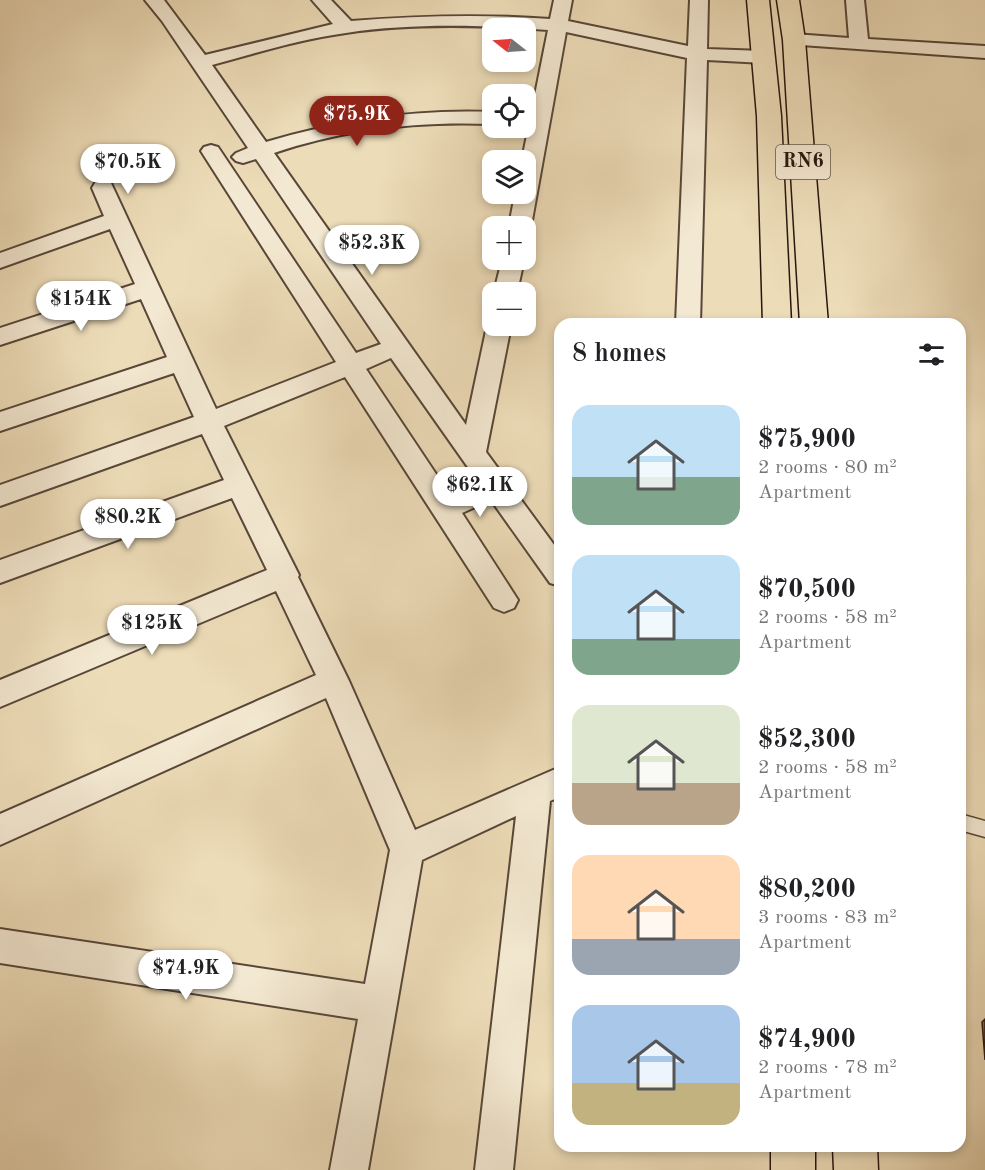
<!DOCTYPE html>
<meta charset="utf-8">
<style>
body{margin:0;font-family:"Old Standard TT",serif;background:#f6f6f6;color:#202124;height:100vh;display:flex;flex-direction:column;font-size:22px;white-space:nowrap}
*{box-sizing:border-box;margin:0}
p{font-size:20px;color:#757577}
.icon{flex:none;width:33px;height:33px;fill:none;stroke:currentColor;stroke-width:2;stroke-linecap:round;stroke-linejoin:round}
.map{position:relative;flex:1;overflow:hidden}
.side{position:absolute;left:554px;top:318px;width:412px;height:834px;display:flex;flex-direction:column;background:#fff;border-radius:18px;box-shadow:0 3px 9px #0003}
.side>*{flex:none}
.needle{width:39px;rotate:287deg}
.buttons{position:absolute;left:482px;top:18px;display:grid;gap:12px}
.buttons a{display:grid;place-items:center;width:54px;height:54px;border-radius:12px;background:#fff;box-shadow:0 3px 9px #0003;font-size:30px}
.price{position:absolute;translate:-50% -51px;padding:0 14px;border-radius:21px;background:#fff;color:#222;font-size:20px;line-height:39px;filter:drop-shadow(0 2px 3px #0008)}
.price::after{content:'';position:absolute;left:50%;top:36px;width:18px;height:14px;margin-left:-9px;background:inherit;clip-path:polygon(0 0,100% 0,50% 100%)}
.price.active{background:#8f2418;color:#fff}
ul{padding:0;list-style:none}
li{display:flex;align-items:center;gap:18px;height:150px;padding:0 18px}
li span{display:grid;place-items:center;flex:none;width:168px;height:120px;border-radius:18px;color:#555}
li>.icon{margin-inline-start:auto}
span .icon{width:72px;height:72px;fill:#fffc;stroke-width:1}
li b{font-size:26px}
h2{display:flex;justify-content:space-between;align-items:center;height:72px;padding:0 18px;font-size:26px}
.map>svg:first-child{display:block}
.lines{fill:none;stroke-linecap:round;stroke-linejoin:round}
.service-casing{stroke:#584738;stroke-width:3}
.minor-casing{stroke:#584738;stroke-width:4}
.primary-casing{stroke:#27150e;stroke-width:3}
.service{fill:#f3e8d1;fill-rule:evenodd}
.minor{fill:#f3e8d1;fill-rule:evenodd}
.primary{fill:#eddcb8;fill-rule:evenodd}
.wall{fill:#7a6b58;stroke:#27150e;stroke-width:1.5}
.labels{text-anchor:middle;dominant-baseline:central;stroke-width:4.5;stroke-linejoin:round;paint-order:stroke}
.shield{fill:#f3e8d1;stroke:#645448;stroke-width:1.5}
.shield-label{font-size:20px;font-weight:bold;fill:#27150e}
</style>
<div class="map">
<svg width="985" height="1170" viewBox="0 0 985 1170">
<rect width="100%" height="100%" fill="#eddcb8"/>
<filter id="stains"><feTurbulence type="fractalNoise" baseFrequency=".00333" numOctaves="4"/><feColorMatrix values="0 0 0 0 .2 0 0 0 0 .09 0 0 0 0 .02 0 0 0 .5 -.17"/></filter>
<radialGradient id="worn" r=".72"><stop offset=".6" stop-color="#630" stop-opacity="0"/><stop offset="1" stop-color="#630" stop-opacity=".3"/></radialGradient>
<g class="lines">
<g class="service-casing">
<path id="service" d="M 960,814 L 985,821 L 985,837 L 960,830 Z"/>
</g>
<g class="minor-casing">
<g id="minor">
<path d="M 145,0 L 164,0 L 205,55 L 333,24 L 312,0 L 331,0 L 351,21 C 418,16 483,14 550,19 L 554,0 L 572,0 L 568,21 L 688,46 L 690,0 L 708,0 L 707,49 L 764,51 L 771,53 L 774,57 L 771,61 L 764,63 L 707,60 L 700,324 L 676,324 L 687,58 L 566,32 L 531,226 L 525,232 L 525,226 L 509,226 L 515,194 L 525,194 L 525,160 L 522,160 L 548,30 C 481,25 412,23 346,33 C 301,39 256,53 212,65 L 266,142 C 340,120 414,109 492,112 L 492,124 C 418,121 344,129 274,153 L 466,425 L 487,326 L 492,320 L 492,326 L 511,326 L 486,452 L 560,553 L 560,586 L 550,583 L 491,500 L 462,513 L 518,600 L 514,608 L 504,612 L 494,608 L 345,377 L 224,426 L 299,575 L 298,577 L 349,681 L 415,830 L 560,767 L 560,797 L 550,801 L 513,1170 L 475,1170 L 516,816 L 422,860 L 368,1170 L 330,1170 L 358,1019 L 0,963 L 0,929 L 365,984 L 390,850 L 326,698 L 0,845 L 0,814 L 316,675 L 276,591 L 0,707 L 0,680 L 267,570 L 232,498 L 0,583 L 0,560 L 224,480 L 202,434 L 0,506 L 0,485 L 194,417 L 174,373 L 0,431 L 0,412 L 167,357 L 141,299 L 0,345 L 0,328 L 135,284 L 110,229 L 0,268 L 0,253 L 104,216 L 92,188 L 95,183 L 103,181 L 111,183 L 216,409 L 336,362 L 201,151 L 204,147 L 211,145 L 218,147 L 356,353 L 381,344 L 256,159 L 243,163 L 236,161 L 232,157 L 236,153 L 248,148 L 162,21 ZM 391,358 L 479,483 L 450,495 L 366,369 Z"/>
<path d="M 846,0 L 864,0 L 868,39 L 985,46 L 985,58 L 787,44 L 784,40 L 787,36 L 794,34 L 849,38 Z"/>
<path d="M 502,260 L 524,260 L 517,292 L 494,292 Z"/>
</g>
</g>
<g class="primary-casing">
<g id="primary">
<path d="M 747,0 L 769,0 L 781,116 L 791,324 L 763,324 L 757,116 Z"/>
<path d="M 777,0 L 799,0 L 805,40 L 828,324 L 800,324 L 783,40 Z"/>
<rect x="771" y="1146" width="44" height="24"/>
<path d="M 833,1146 L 877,1146 L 878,1170 L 834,1170 Z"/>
</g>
</g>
<use href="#service" class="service"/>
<use href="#minor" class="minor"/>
<use href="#primary" class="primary"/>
</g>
<path class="wall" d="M 985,1019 L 985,1060 L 982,1022 Z"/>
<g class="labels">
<rect class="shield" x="776" y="145" width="54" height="34" rx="4.5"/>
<g class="shield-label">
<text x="803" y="162">RN6</text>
</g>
</g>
<rect width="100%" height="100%" filter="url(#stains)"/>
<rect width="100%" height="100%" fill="url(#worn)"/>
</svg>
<div class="buttons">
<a><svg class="needle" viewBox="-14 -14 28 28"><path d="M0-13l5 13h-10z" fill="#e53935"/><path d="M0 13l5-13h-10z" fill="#757577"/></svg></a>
<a><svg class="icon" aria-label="locate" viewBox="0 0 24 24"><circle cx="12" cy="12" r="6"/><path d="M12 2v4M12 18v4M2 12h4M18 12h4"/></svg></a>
<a><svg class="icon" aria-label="layers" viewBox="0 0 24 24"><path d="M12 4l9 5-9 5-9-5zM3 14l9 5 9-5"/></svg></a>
<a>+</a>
<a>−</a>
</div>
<b class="price active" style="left:357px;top:147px">$75.9K</b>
<b class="price" style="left:128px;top:195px">$70.5K</b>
<b class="price" style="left:372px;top:276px">$52.3K</b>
<b class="price" style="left:81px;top:332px">$154K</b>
<b class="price" style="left:480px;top:518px">$62.1K</b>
<b class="price" style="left:128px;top:550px">$80.2K</b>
<b class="price" style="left:152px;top:656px">$125K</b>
<b class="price" style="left:186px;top:1001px">$74.9K</b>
<section class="side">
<h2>8 homes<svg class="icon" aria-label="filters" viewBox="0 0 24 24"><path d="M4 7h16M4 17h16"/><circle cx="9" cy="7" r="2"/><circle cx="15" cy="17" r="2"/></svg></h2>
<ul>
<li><span style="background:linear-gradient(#bfe0f5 60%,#7fa58c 0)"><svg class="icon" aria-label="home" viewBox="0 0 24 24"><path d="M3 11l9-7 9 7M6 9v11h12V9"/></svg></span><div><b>$75,900</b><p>2 rooms · 80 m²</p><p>Apartment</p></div></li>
<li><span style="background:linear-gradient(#bfe0f5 70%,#7fa58c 0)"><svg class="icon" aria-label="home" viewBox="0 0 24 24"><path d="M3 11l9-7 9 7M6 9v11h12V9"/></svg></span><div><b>$70,500</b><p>2 rooms · 58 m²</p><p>Apartment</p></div></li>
<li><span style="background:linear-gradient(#dfe7d0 65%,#b9a48a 0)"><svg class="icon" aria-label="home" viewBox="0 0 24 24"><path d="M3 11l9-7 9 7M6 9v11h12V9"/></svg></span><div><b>$52,300</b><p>2 rooms · 58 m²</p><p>Apartment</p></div></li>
<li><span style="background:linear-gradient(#ffd9b3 70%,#9aa5b1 0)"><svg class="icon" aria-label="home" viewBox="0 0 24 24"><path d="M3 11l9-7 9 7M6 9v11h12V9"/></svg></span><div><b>$80,200</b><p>3 rooms · 83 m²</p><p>Apartment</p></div></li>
<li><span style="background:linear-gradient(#a9c7e8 65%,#c2b280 0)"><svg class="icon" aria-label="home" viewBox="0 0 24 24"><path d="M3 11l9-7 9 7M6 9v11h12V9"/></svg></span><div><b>$74,900</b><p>2 rooms · 78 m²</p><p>Apartment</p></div></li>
</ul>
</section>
</div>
